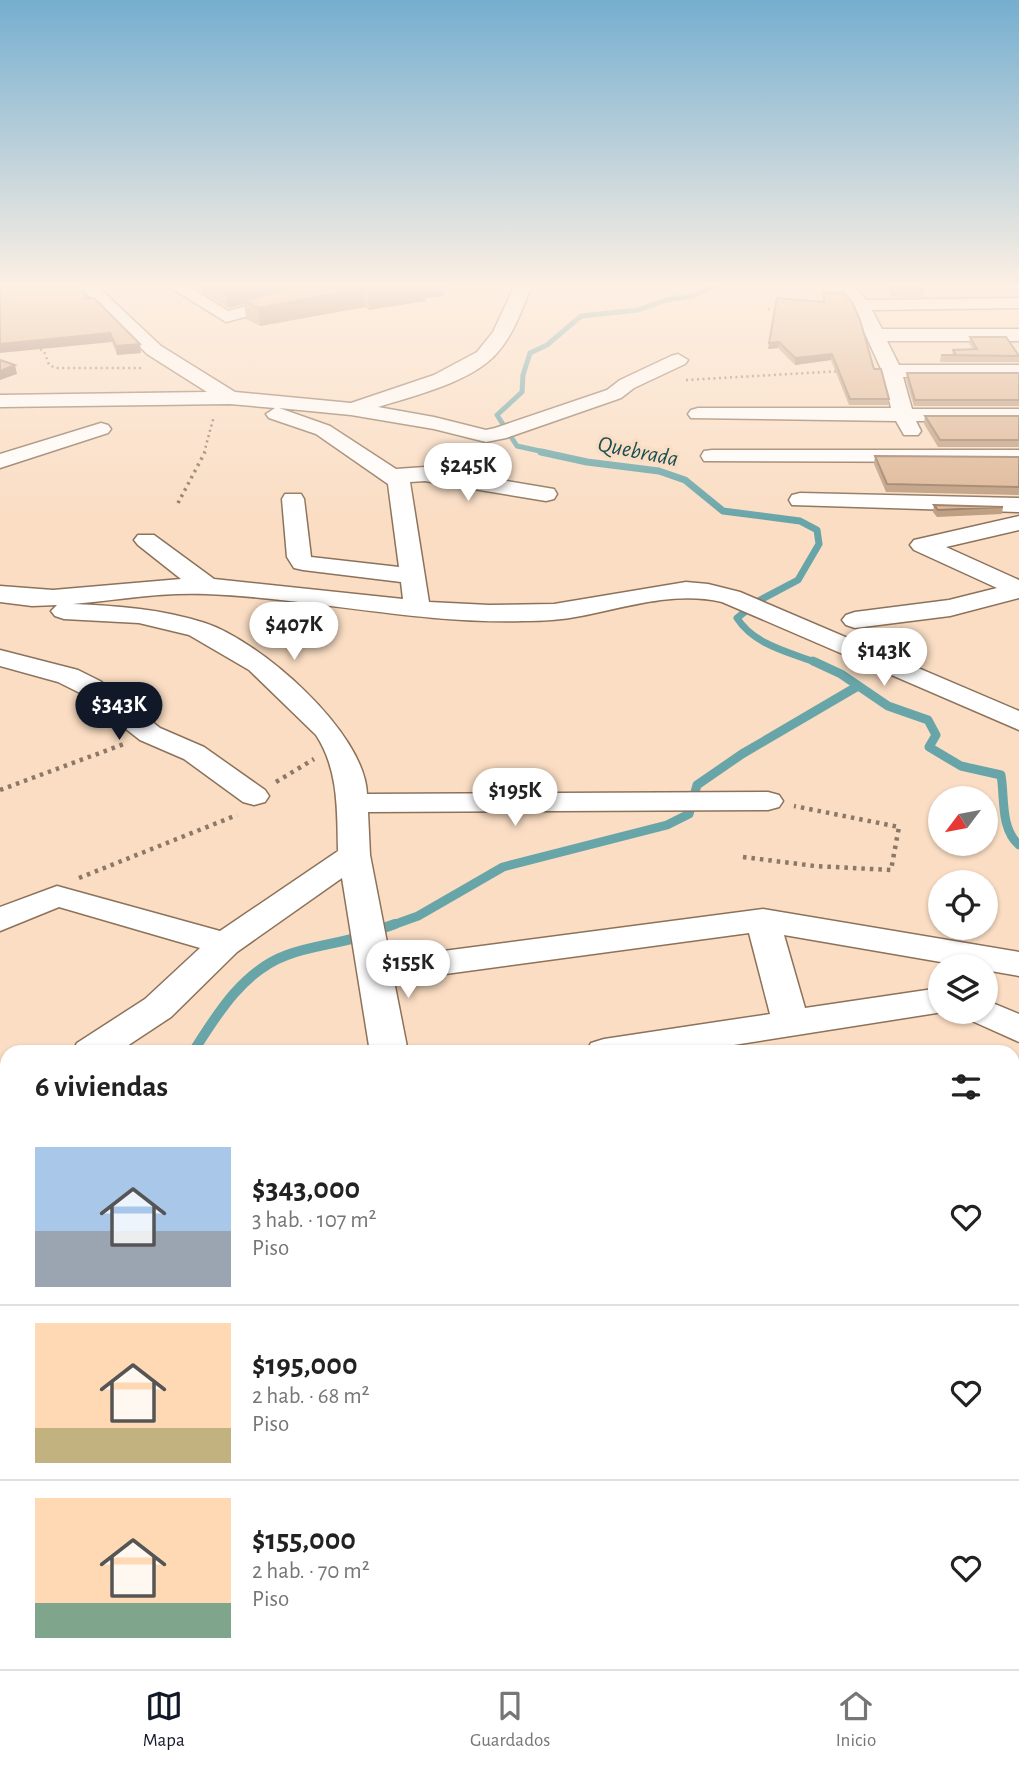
<!DOCTYPE html>
<html lang="es">
<meta charset="utf-8">
<style>
body{margin:0;font-family:"Alegreya Sans",sans-serif;background:#f2f2f2;color:#222;height:100vh;display:flex;flex-direction:column;font-size:26px;white-space:nowrap}
*{box-sizing:border-box;margin:0}
p{font-size:23px;color:#767676}
.icon{flex:none;width:38px;height:38px;fill:none;stroke:currentColor;stroke-width:2;stroke-linecap:round;stroke-linejoin:round}
.map{position:relative;flex:1;overflow:hidden}
.panel{position:absolute;left:0px;top:1045px;width:1020px;height:625px;display:flex;flex-direction:column;background:#fff;border-radius:21px 21px 0 0;box-shadow:0 2px 5px #0004}
.panel>*{flex:none}
.needle{width:46px;rotate:238deg}
.buttons{position:absolute;left:928px;top:786px;display:grid;gap:14px}
.buttons a{display:grid;place-items:center;width:70px;height:70px;border-radius:50%;background:#fff;box-shadow:0 2px 5px #0004;font-size:35px}
.price{position:absolute;translate:-50% -60px;padding:0 16px;border-radius:24px;background:#fff;color:#222;font-size:23px;line-height:46px;filter:drop-shadow(0 2px 4px #0008)}
.price::after{content:'';position:absolute;left:50%;top:42px;width:21px;height:16px;margin-left:-10px;background:inherit;clip-path:polygon(0 0,100% 0,50% 100%)}
.price.on{background:#111827;color:#fff}
ul{padding:0;list-style:none}
li{display:flex;align-items:center;gap:21px;height:175px;padding:0 35px}
li+li{border-top:2px solid #e0e0e0}
li span{display:grid;place-items:center;flex:none;width:196px;height:140px;border-radius:0px;color:#555}
li>.icon{margin-inline-start:auto}
span .icon{width:84px;height:84px;fill:#fffc;stroke-width:1}
li b{font-size:30px}
h2{display:flex;justify-content:space-between;align-items:center;height:84px;padding:0 35px;font-size:30px}
.tab-bar{display:flex;justify-content:space-around;align-items:center;height:98px;border-top:2px solid #e0e0e0;background:#fff;font-size:19px;color:#767676}
.tab-bar a{display:grid;justify-items:center;gap:4px}
.tab-bar .on{color:#111827}
.map>svg:first-child{display:block}
.lines{fill:none;stroke-linecap:round;stroke-linejoin:round}
.stream-far4{stroke:#68a5a9;stroke-width:5}
.stream-far3{stroke:#68a5a9;stroke-width:7}
.stream-far2{stroke:#68a5a9;stroke-width:9}
.stream-far1{stroke:#68a5a9;stroke-width:10}
.stream{stroke:#68a5a9;stroke-width:13}
.minor-casing{stroke:#8c725a;stroke-width:3}
.path-far2{stroke:#8b7867;stroke-width:2.5;stroke-dasharray:2 3.5;stroke-linecap:butt}
.path-far1{stroke:#8b7867;stroke-width:3.5;stroke-dasharray:2.5 4.5;stroke-linecap:butt}
.path{stroke:#8b7867;stroke-width:4.5;stroke-dasharray:3.5 5;stroke-linecap:butt}
.minor{fill:#fff;fill-rule:evenodd}
.wall{fill:#be9d80}
.shaded-wall{fill:#9b7f68}
.building{fill:#ddb695;stroke:#9b7f68;stroke-width:2}
.labels{text-anchor:middle;dominant-baseline:central;stroke-width:7;stroke-linejoin:round;paint-order:stroke}
.far-water-label{font-size:23px;font-style:italic;fill:#174e52;stroke:#faddc3}
</style>
<div class="map">
<svg width="1019" height="1669" viewBox="0 0 1019 1669">
<rect width="100%" height="100%" fill="#faddc3"/>
<g class="lines">
<path class="stream-far4" d="M 549,453 L 517,446 L 497,415 L 522,392 L 523,375 L 530,353 L 547,345 L 581,316 L 638,310 L 666,300 L 693,296 L 717,285"/>
<path class="stream-far3" d="M 541,452 L 587,462 L 659,471 L 685,480 L 723,511 L 800,521 L 817,530 L 819,544 L 798,580 L 760,600 L 737,618 C 754,645 789,652 817,663"/>
<g class="stream-far2">
<path d="M 813,661 L 841,674 L 888,706 L 928,720 L 936,735 L 929,747 L 961,766 L 1001,775 C 1005,798 1000,828 1019,845"/>
<path d="M 390,926 L 418,916 L 503,867 L 667,825 L 689,814 L 697,785 L 742,754 L 858,686"/>
</g>
<g class="stream-far1">
<path d="M 375,931 L 395,924"/>
<path d="M 193,1052 C 217,1014 243,971 287,955 C 311,946 337,944 362,936"/>
</g>
<path class="stream" d="M 39,1669 L 41,1662"/>
<g class="minor-casing">
<g id="minor">
<path d="M 78,285 L 96,285 L 161,346 L 235,392 L 351,403 L 434,375 L 477,352 L 493,332 L 515,285 L 532,285 C 522,309 514,334 497,353 C 472,382 413,396 378,407 L 434,417 L 486,430 L 495,428 L 607,390 L 620,380 L 671,356 L 678,354 L 688,360 L 685,364 L 634,388 L 621,398 L 506,438 L 486,442 L 434,429 L 351,415 L 279,408 L 330,426 L 396,469 L 425,467 L 554,489 L 557,494 L 554,499 L 546,501 L 425,481 L 410,482 L 429,602 L 489,605 L 554,604 L 686,582 L 708,584 L 740,592 L 1019,711 L 1019,730 L 722,602 C 674,591 628,607 581,616 C 562,620 542,621 523,621 C 416,624 312,598 206,594 C 161,592 118,600 73,604 C 118,606 162,609 205,623 C 260,641 365,732 367,794 L 768,792 L 779,795 L 783,801 L 779,807 L 768,810 L 368,812 L 370,855 L 390,958 L 763,909 L 1019,952 L 1019,976 L 985,970 L 985,966 L 964,966 L 784,935 L 805,1008 L 940,988 L 940,1012 L 943,1012 L 689,1052 L 586,1052 L 591,1043 L 604,1039 L 770,1014 L 749,933 L 394,981 L 408,1052 L 370,1052 L 342,878 L 237,952 L 171,1017 L 118,1052 L 72,1052 L 77,1043 L 145,999 L 200,948 L 59,907 L 0,931 L 0,907 L 57,886 L 220,931 L 338,851 C 337,811 339,770 316,735 L 249,670 L 189,635 L 139,623 L 64,619 L 55,616 L 51,611 L 57,605 L 32,606 L 0,602 L 0,586 L 53,590 L 181,579 L 138,545 L 134,540 L 138,535 L 154,535 L 214,579 L 403,599 L 401,582 L 303,570 L 294,568 L 287,557 L 282,499 L 285,494 L 301,494 L 304,499 L 311,557 L 399,567 L 388,484 L 316,434 L 269,418 L 266,414 L 275,408 L 230,404 L 0,407 L 0,395 L 207,392 L 147,354 Z"/>
<path d="M 166,285 L 187,285 L 228,311 L 322,285 L 351,285 L 349,289 L 226,322 Z"/>
<path d="M 834,285 L 852,285 L 866,300 L 1019,298 L 1019,308 L 872,310 L 882,329 L 1019,329 L 1019,341 L 887,341 L 899,365 L 1019,365 L 1019,377 L 903,377 L 912,409 L 1019,409 L 1019,421 L 916,421 L 921,431 L 918,435 L 904,435 L 896,421 L 691,418 L 688,414 L 691,410 L 698,408 L 891,408 L 882,371 L 853,307 Z"/>
<path d="M 101,423 L 108,425 L 111,429 L 108,433 L 0,468 L 0,454 Z"/>
<path d="M 712,450 L 1019,450 L 1019,462 L 704,461 L 701,456 L 704,451 Z"/>
<path d="M 800,493 L 1019,498 L 1019,512 L 792,505 L 789,500 L 792,495 Z"/>
<path d="M 1019,516 L 1019,530 L 946,547 L 1019,580 L 1019,598 L 950,616 L 855,628 L 846,625 L 842,620 L 846,615 L 855,612 L 949,600 L 997,588 L 914,550 L 910,545 L 914,540 Z"/>
<path d="M 0,650 L 78,670 L 100,681 L 160,728 L 204,747 L 265,790 L 269,796 L 265,802 L 254,805 L 243,802 L 184,759 L 140,740 L 80,693 L 58,682 L 0,666 Z"/>
<path d="M 985,1000 L 1019,1014 L 1019,1042 L 972,1021 L 967,1012 L 985,1012 Z"/>
<path d="M 7,1089 L 7,1118 L 0,1120 L 0,1091 Z"/>
<path d="M 1013,1185 L 1019,1187 L 1019,1219 L 1013,1217 Z"/>
<path d="M 1013,1351 L 1019,1353 L 1019,1393 L 1013,1391 Z"/>
<path d="M 1013,1515 L 1019,1516 L 1019,1564 L 1013,1563 Z"/>
<path d="M 497,1662 L 551,1662 L 552,1669 L 498,1669 Z"/>
</g>
</g>
<g class="path-far2">
<path d="M 768,309 L 779,310"/>
<path d="M 35,347 L 44,351 L 49,365 L 56,368 L 143,368"/>
<path d="M 686,380 L 842,371"/>
<path d="M 204,453 L 214,416"/>
</g>
<path class="path-far1" d="M 178,503 L 205,452"/>
<g class="path">
<path d="M 276,782 L 314,759"/>
<path d="M 0,790 L 124,744"/>
<path d="M 743,857 L 815,866 L 891,870 L 899,827 L 794,806"/>
<path d="M 79,878 L 237,815"/>
</g>
<use href="#minor" class="minor"/>
</g>
<g class="wall">
<path d="M 200,285 L 457,285 L 444,287 L 444,296 L 426,298 L 426,301 L 369,310 L 365,307 L 260,326 L 246,319 L 244,304 L 228,308 L 201,291 Z"/>
<path d="M 886,285 L 920,285 L 923,291 L 922,297 L 892,297 Z"/>
<path d="M 842,291 L 874,369 L 889,399 L 888,405 L 849,405 L 831,360 L 795,365 L 778,348 L 768,349 L 823,302 L 824,292 L 841,294 Z"/>
<path d="M 86,299 L 141,353 L 117,355 L 112,342 Z"/>
<path d="M 970,337 L 1019,355 L 1019,362 L 940,362 L 941,355 L 952,355 L 953,350 L 973,349 L 969,344 Z"/>
<path d="M 907,373 L 1019,373 L 1019,406 L 914,406 L 906,380 Z"/>
<path d="M 925,416 L 1019,416 L 1019,447 L 938,447 L 924,424 Z"/>
<path d="M 875,456 L 1019,457 L 1019,495 L 886,492 L 874,464 Z"/>
<path d="M 934,505 L 1003,507 L 1002,514 L 937,517 L 933,512 Z"/>
</g>
<g class="shaded-wall">
<path d="M 243,285 L 311,285 L 244,301 L 244,304 L 228,308 L 226,290 Z"/>
<path d="M 408,285 L 457,285 L 444,287 L 444,296 L 426,298 L 426,301 L 369,310 L 368,291 Z"/>
<path d="M 364,288 L 365,307 L 260,326 L 258,308 Z"/>
<path d="M 110,333 L 112,342 L 0,353 L 0,344 Z"/>
<path d="M 779,342 L 778,348 L 768,349 L 769,343 Z"/>
<path d="M 140,344 L 141,353 L 117,355 L 116,346 Z"/>
<path d="M 832,354 L 831,360 L 795,365 L 795,358 Z"/>
<path d="M 15,365 L 17,374 L 0,380 L 0,371 Z"/>
</g>
<g class="building">
<path d="M 0,285 L 82,285 L 86,299 L 94,298 L 140,344 L 116,346 L 110,333 L 0,344 Z"/>
<path d="M 219,285 L 243,285 L 226,290 Z"/>
<path d="M 303,285 L 408,285 L 368,291 L 364,288 L 258,308 L 244,301 Z"/>
<path d="M 890,285 L 920,285 L 923,291 L 893,291 Z"/>
<path d="M 842,291 L 852,302 L 860,320 L 874,369 L 881,369 L 889,399 L 850,399 L 832,354 L 795,358 L 779,342 L 769,343 L 777,298 L 824,302 L 824,292 L 842,294 Z"/>
<path d="M 970,337 L 1006,337 L 1019,356 L 941,355 L 956,355 L 953,350 L 977,349 Z"/>
<path d="M 0,360 L 15,365 L 0,371 Z"/>
<path d="M 907,373 L 1019,373 L 1019,400 L 915,400 Z"/>
<path d="M 925,416 L 1019,416 L 1019,440 L 940,440 Z"/>
<path d="M 875,456 L 1019,457 L 1019,487 L 887,484 Z"/>
<path d="M 934,505 L 1003,507 L 938,510 Z"/>
</g>
<linearGradient id="sky" x2="0" y2="1"><stop stop-color="#75aecf"/><stop offset="0.55" stop-color="#fdf0e4"/><stop offset="1" stop-color="#fdf0e4" stop-opacity="0"/></linearGradient>
<rect width="1019" height="519" fill="url(#sky)"/>
<g class="labels">
<g class="far-water-label">
<text transform="translate(638 452) rotate(11)">Quebrada</text>
</g>
</g>
</svg>
<div class="buttons">
<a><svg class="needle" viewBox="-14 -14 28 28"><path d="M0-13l5 13h-10z" fill="#e53935"/><path d="M0 13l5-13h-10z" fill="#767676"/></svg></a>
<a><svg class="icon" aria-label="locate" viewBox="0 0 24 24"><circle cx="12" cy="12" r="6"/><path d="M12 2v4M12 18v4M2 12h4M18 12h4"/></svg></a>
<a><svg class="icon" aria-label="layers" viewBox="0 0 24 24"><path d="M12 4l9 5-9 5-9-5zM3 14l9 5 9-5"/></svg></a>
</div>
<b class="price" style="left:468px;top:503px">$245K</b>
<b class="price" style="left:294px;top:662px">$407K</b>
<b class="price" style="left:884px;top:688px">$143K</b>
<b class="price on" style="left:119px;top:742px">$343K</b>
<b class="price" style="left:515px;top:828px">$195K</b>
<b class="price" style="left:408px;top:1000px">$155K</b>
<section class="panel">
<h2>6 viviendas<svg class="icon" aria-label="filters" viewBox="0 0 24 24"><path d="M4 7h16M4 17h16"/><circle cx="9" cy="7" r="2"/><circle cx="15" cy="17" r="2"/></svg></h2>
<ul>
<li><span style="background:linear-gradient(#a9c7e8 60%,#9aa5b1 0)"><svg class="icon" aria-label="home" viewBox="0 0 24 24"><path d="M3 11l9-7 9 7M6 9v11h12V9"/></svg></span><div><b>$343,000</b><p>3 hab. · 107 m²</p><p>Piso</p></div><svg class="icon" aria-label="heart" viewBox="0 0 24 24"><path d="M12 20l-8-8c-3-5 5-10 8-4 3-6 11-1 8 4z"/></svg></li>
<li><span style="background:linear-gradient(#ffd9b3 75%,#c2b280 0)"><svg class="icon" aria-label="home" viewBox="0 0 24 24"><path d="M3 11l9-7 9 7M6 9v11h12V9"/></svg></span><div><b>$195,000</b><p>2 hab. · 68 m²</p><p>Piso</p></div><svg class="icon" aria-label="heart" viewBox="0 0 24 24"><path d="M12 20l-8-8c-3-5 5-10 8-4 3-6 11-1 8 4z"/></svg></li>
<li><span style="background:linear-gradient(#ffd9b3 75%,#7fa58c 0)"><svg class="icon" aria-label="home" viewBox="0 0 24 24"><path d="M3 11l9-7 9 7M6 9v11h12V9"/></svg></span><div><b>$155,000</b><p>2 hab. · 70 m²</p><p>Piso</p></div><svg class="icon" aria-label="heart" viewBox="0 0 24 24"><path d="M12 20l-8-8c-3-5 5-10 8-4 3-6 11-1 8 4z"/></svg></li>
</ul>
</section>
</div>
<nav class="tab-bar">
<a class="on"><svg class="icon" aria-label="map" viewBox="0 0 24 24"><path d="M3 6l6-2 6 2 6-2v14l-6 2-6-2-6 2zM9 4v14M15 6v14"/></svg>Mapa</a>
<a><svg class="icon" aria-label="saved" viewBox="0 0 24 24"><path d="M7 4h10v16l-5-4-5 4z"/></svg>Guardados</a>
<a><svg class="icon" aria-label="home" viewBox="0 0 24 24"><path d="M3 11l9-7 9 7M6 9v11h12V9"/></svg>Inicio</a>
</nav>
